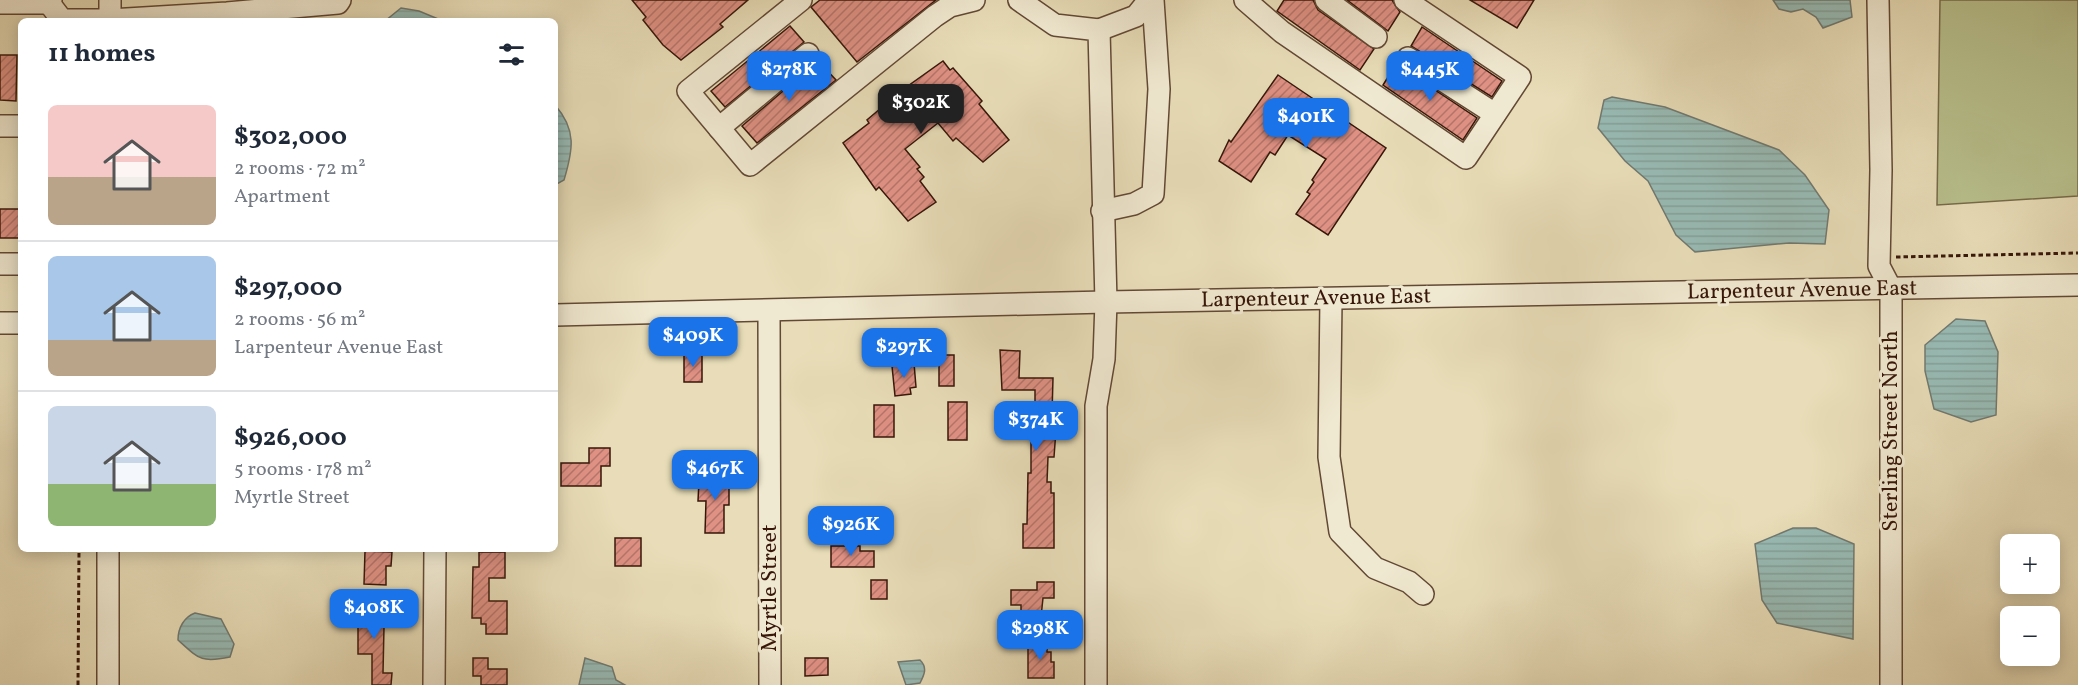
<!DOCTYPE html>
<meta charset="utf-8">
<style>
body{margin:0;font-family:Vollkorn,serif;background:#f2f2f3;color:#1f2937;height:100vh;display:flex;flex-direction:column;font-size:22px;white-space:nowrap}
*{box-sizing:border-box;margin:0}
p{font-size:20px;color:#747a83}
.icon{flex:none;width:33px;height:33px;fill:none;stroke:currentColor;stroke-width:2;stroke-linecap:round;stroke-linejoin:round}
.map{position:relative;flex:1;overflow:hidden}
.panel{position:absolute;left:18px;top:18px;width:540px;height:534px;display:flex;flex-direction:column;background:#fff;border-radius:9px;box-shadow:0 3px 15px #0003}
.panel>*{flex:none}
.fabs{position:absolute;left:2000px;top:534px;display:grid;gap:12px}
.fabs a{display:grid;place-items:center;width:60px;height:60px;border-radius:9px;background:#fff;box-shadow:0 3px 15px #0003;font-size:30px}
.price{position:absolute;translate:-50% -51px;padding:0 14px;border-radius:12px;background:#1a73e8;color:#fff;font-size:20px;line-height:39px;filter:drop-shadow(0 2px 3px #0008)}
.price::after{content:'';position:absolute;left:50%;top:36px;width:18px;height:14px;margin-left:-9px;background:inherit;clip-path:polygon(0 0,100% 0,50% 100%)}
.price.on{background:#222;color:#fff}
ul{padding:0;list-style:none}
li{display:flex;align-items:center;gap:18px;height:150px;padding:0 30px}
li+li{border-top:2px solid #e0e1e3}
li span{display:grid;place-items:center;flex:none;width:168px;height:120px;border-radius:9px;color:#555}
li>.icon{margin-inline-start:auto}
span .icon{width:72px;height:72px;fill:#fffc;stroke-width:1}
li b{font-size:26px}
h2{display:flex;justify-content:space-between;align-items:center;height:72px;padding:0 30px;font-size:26px}
.map>svg:first-child{display:block}
.park{fill:#b8c08d;stroke:#786b4b;stroke-width:1.5}
.water{fill:url(#water-rules);stroke:#717970;stroke-width:1.5}
.building{fill:url(#building-hatch);stroke:#371609;stroke-width:1.5}
.lines{fill:none;stroke-linecap:round;stroke-linejoin:round}
.minor-casing{stroke:#634835;stroke-width:24}
.path{stroke:#371609;stroke-width:3;stroke-dasharray:4.5 3;stroke-linecap:butt}
.minor{stroke:#f0e9d1;stroke-width:21}
.labels{text-anchor:middle;dominant-baseline:central;stroke-width:6;stroke-linejoin:round;paint-order:stroke}
.street-label{font-size:22px;fill:#371609;stroke:#f0e9d1}
</style>
<div class="map">
<svg width="2078" height="685" viewBox="0 0 2078 685">
<defs>
<pattern id="water-rules" width="6" height="5" patternUnits="userSpaceOnUse" patternTransform="scale(1.5)"><rect width="6" height="5" fill="#98bbb5"/><path d="M0 2.5h6" fill="none" stroke="#84a09a"/></pattern>
<pattern id="building-hatch" width="6" height="6" patternUnits="userSpaceOnUse" patternTransform="scale(1.5)"><rect width="6" height="6" fill="#df9184"/><path d="M-1 1l2-2M0 6l6-6M5 7l2-2" fill="none" stroke="#b6756a"/></pattern>
</defs>
<rect width="100%" height="100%" fill="#e8ddb8"/>
<filter id="stains"><feTurbulence type="fractalNoise" baseFrequency=".00333" numOctaves="4"/><feColorMatrix values="0 0 0 0 .2 0 0 0 0 .09 0 0 0 0 .02 0 0 0 .5 -.17"/></filter>
<radialGradient id="worn" r=".72"><stop offset=".6" stop-color="#630" stop-opacity="0"/><stop offset="1" stop-color="#630" stop-opacity=".3"/></radialGradient>
<path class="park" d="M 1940,0 L 2078,0 L 2078,196 L 1937,205 Z"/>
<g class="water">
<path d="M 1773,0 L 1850,0 L 1852,17 L 1823,28 L 1816,17 L 1803,9 L 1791,12 L 1779,9 Z"/>
<path d="M 401,8 L 419,11 L 443,21 L 385,21 Z"/>
<path d="M 1612,97 L 1665,107 L 1779,150 L 1805,175 L 1829,210 L 1825,244 L 1789,243 L 1695,252 L 1676,235 L 1648,181 L 1625,161 L 1598,128 L 1604,100 Z"/>
<path d="M 555,105 C 577,130 573,150 564,180 L 555,185 Z"/>
<path d="M 1956,319 L 1985,321 L 1998,352 L 1996,415 L 1971,422 L 1934,409 L 1925,371 L 1925,345 Z"/>
<path d="M 1793,528 L 1816,528 L 1854,544 L 1853,639 L 1777,623 L 1762,600 L 1755,544 Z"/>
<path d="M 195,613 L 221,619 L 234,644 L 230,657 C 201,663 199,659 178,640 C 178,628 184,617 195,613 Z"/>
<path d="M 585,658 L 612,667 L 616,680 L 625,685 L 579,685 Z"/>
<path d="M 920,660 C 928,668 924,675 920,683 L 906,685 L 898,662 Z"/>
</g>
<g class="building">
<path d="M 632,0 L 748,0 L 720,24 L 723,27 L 681,60 L 663,45 L 643,20 L 646,17 Z"/>
<path d="M 820,0 L 936,0 L 857,62 L 811,7 Z"/>
<path d="M 1284,0 L 1313,0 L 1318,10 L 1374,49 L 1360,70 L 1277,11 Z"/>
<path d="M 1347,0 L 1392,0 L 1400,12 L 1388,31 Z"/>
<path d="M 1470,0 L 1534,0 L 1517,28 Z"/>
<path d="M 790,26 L 804,42 L 725,107 L 711,91 Z"/>
<path d="M 1422,27 L 1502,81 L 1492,97 L 1411,46 Z"/>
<path d="M 0,55 L 17,55 L 16,101 L 0,100 Z"/>
<path d="M 818,61 L 836,80 L 757,143 L 742,126 Z"/>
<path d="M 943,61 L 950,70 L 953,68 L 982,101 L 979,104 L 1009,140 L 983,162 L 956,138 L 953,141 L 938,123 L 905,149 L 920,167 L 917,169 L 924,177 L 920,181 L 936,202 L 908,221 L 879,187 L 876,190 L 843,143 L 869,123 L 867,120 L 881,108 L 883,111 L 904,95 L 901,91 Z"/>
<path d="M 1396,64 L 1477,118 L 1463,140 L 1383,85 Z"/>
<path d="M 1278,75 L 1386,148 L 1328,235 L 1296,214 L 1310,194 L 1307,192 L 1314,182 L 1312,180 L 1326,159 L 1288,135 L 1275,155 L 1270,152 L 1251,182 L 1219,161 L 1229,140 L 1231,142 Z"/>
<rect x="0" y="209" width="21" height="29"/>
<path d="M 1000,350 L 1020,351 L 1019,378 L 1053,378 L 1052,414 L 1056,414 L 1056,430 L 1054,457 L 1048,457 L 1047,482 L 1051,482 L 1051,493 L 1054,493 L 1054,548 L 1023,548 L 1023,524 L 1027,524 L 1028,473 L 1031,473 L 1031,414 L 1035,414 L 1035,390 L 1002,390 Z"/>
<rect x="684" y="353" width="18" height="29"/>
<rect x="939" y="355" width="15" height="31"/>
<path d="M 914,363 L 916,387 L 910,388 L 911,394 L 895,396 L 892,366 Z"/>
<rect x="948" y="402" width="19" height="38"/>
<rect x="874" y="405" width="20" height="32"/>
<path d="M 589,448 L 610,448 L 610,466 L 601,466 L 601,486 L 561,486 L 561,463 L 589,463 Z"/>
<path d="M 709,473 L 729,473 L 729,505 L 724,505 L 724,533 L 705,533 L 706,501 L 698,501 L 699,481 L 709,481 Z"/>
<rect x="615" y="538" width="26" height="28"/>
<path d="M 831,546 L 860,546 L 860,551 L 874,551 L 874,567 L 831,567 Z"/>
<path d="M 365,551 L 392,552 L 391,566 L 386,566 L 386,585 L 364,584 Z"/>
<path d="M 479,552 L 505,552 L 505,578 L 489,578 L 489,601 L 507,601 L 507,634 L 486,634 L 486,624 L 481,624 L 481,618 L 472,618 L 473,567 L 479,567 Z"/>
<rect x="871" y="580" width="16" height="19"/>
<path d="M 1037,582 L 1054,582 L 1054,598 L 1043,598 L 1041,617 L 1021,616 L 1021,605 L 1011,605 L 1011,590 L 1037,590 Z"/>
<path d="M 358,608 L 392,608 L 391,627 L 384,627 L 383,673 L 392,673 L 391,685 L 372,685 L 372,654 L 358,654 Z"/>
<path d="M 1028,642 L 1047,642 L 1047,652 L 1051,652 L 1051,662 L 1054,662 L 1054,678 L 1028,678 Z"/>
<path d="M 473,658 L 488,658 L 488,669 L 507,669 L 507,685 L 481,685 L 481,676 L 473,676 Z"/>
<path d="M 805,658 L 828,658 L 828,675 L 805,676 Z"/>
</g>
<g class="lines">
<g class="minor-casing">
<g id="minor">
<path d="M 110,0 L 110,21"/>
<path d="M 801,0 L 688,91 L 750,165 L 935,16 L 950,6 L 974,0"/>
<path d="M 1019,0 L 1055,25 L 1099,30 L 1106,302 L 1104,359 L 1096,406 L 1096,685"/>
<path d="M 1245,0 L 1282,32 L 1466,158 L 1520,77 L 1405,0"/>
<path d="M 1326,0 L 1376,37"/>
<path d="M 1878,0 L 1881,170 L 1879,266 L 1891,289 L 1891,685"/>
<path d="M 0,3 L 49,3 L 51,0"/>
<path d="M 49,3 L 62,20 L 110,20 L 227,13 L 338,3 L 340,0"/>
<path d="M 1099,30 L 1136,16 L 1149,0"/>
<path d="M 1408,58 L 1495,114"/>
<path d="M 0,126 L 21,126"/>
<path d="M 719,128 L 808,54"/>
<path d="M 1102,211 L 1134,204 L 1153,194 L 1159,89 L 1153,0"/>
<path d="M 0,264 L 21,264"/>
<path d="M 1331,299 L 1329,457 L 1340,532 L 1375,568 L 1409,582 L 1423,594"/>
<path d="M 769,311 L 770,685"/>
<path d="M 555,315 L 1106,302 L 2078,285"/>
<path d="M 0,323 L 21,323"/>
<path d="M 108,549 L 108,685"/>
<path d="M 434,685 L 435,549"/>
</g>
</g>
<g class="path">
<path d="M 1896,257 L 2078,253"/>
<path d="M 78,685 L 79,549"/>
</g>
<use href="#minor" class="minor"/>
</g>
<g class="labels">
<g class="street-label">
<text transform="translate(1802 291) rotate(-1)">Larpenteur Avenue East</text>
<text transform="translate(1316 299) rotate(-1)">Larpenteur Avenue East</text>
<text transform="translate(1891 431) rotate(-90)">Sterling Street North</text>
<text transform="translate(770 588) rotate(-90)">Myrtle Street</text>
</g>
</g>
<rect width="100%" height="100%" filter="url(#stains)"/>
<rect width="100%" height="100%" fill="url(#worn)"/>
</svg>
<div class="fabs">
<a>+</a>
<a>−</a>
</div>
<b class="price" style="left:789px;top:102px">$278K</b>
<b class="price" style="left:1430px;top:102px">$445K</b>
<b class="price on" style="left:921px;top:135px">$302K</b>
<b class="price" style="left:1306px;top:149px">$401K</b>
<b class="price" style="left:693px;top:368px">$409K</b>
<b class="price" style="left:904px;top:379px">$297K</b>
<b class="price" style="left:1036px;top:452px">$374K</b>
<b class="price" style="left:715px;top:501px">$467K</b>
<b class="price" style="left:851px;top:557px">$926K</b>
<b class="price" style="left:374px;top:640px">$408K</b>
<b class="price" style="left:1040px;top:661px">$298K</b>
<section class="panel">
<h2>11 homes<svg class="icon" aria-label="filters" viewBox="0 0 24 24"><path d="M4 7h16M4 17h16"/><circle cx="9" cy="7" r="2"/><circle cx="15" cy="17" r="2"/></svg></h2>
<ul>
<li><span style="background:linear-gradient(#f6c9c9 60%,#b9a48a 0)"><svg class="icon" aria-label="home" viewBox="0 0 24 24"><path d="M3 11l9-7 9 7M6 9v11h12V9"/></svg></span><div><b>$302,000</b><p>2 rooms · 72 m²</p><p>Apartment</p></div></li>
<li><span style="background:linear-gradient(#a9c7e8 70%,#b9a48a 0)"><svg class="icon" aria-label="home" viewBox="0 0 24 24"><path d="M3 11l9-7 9 7M6 9v11h12V9"/></svg></span><div><b>$297,000</b><p>2 rooms · 56 m²</p><p>Larpenteur Avenue East</p></div></li>
<li><span style="background:linear-gradient(#c9d6e8 65%,#8fb573 0)"><svg class="icon" aria-label="home" viewBox="0 0 24 24"><path d="M3 11l9-7 9 7M6 9v11h12V9"/></svg></span><div><b>$926,000</b><p>5 rooms · 178 m²</p><p>Myrtle Street</p></div></li>
</ul>
</section>
</div>
